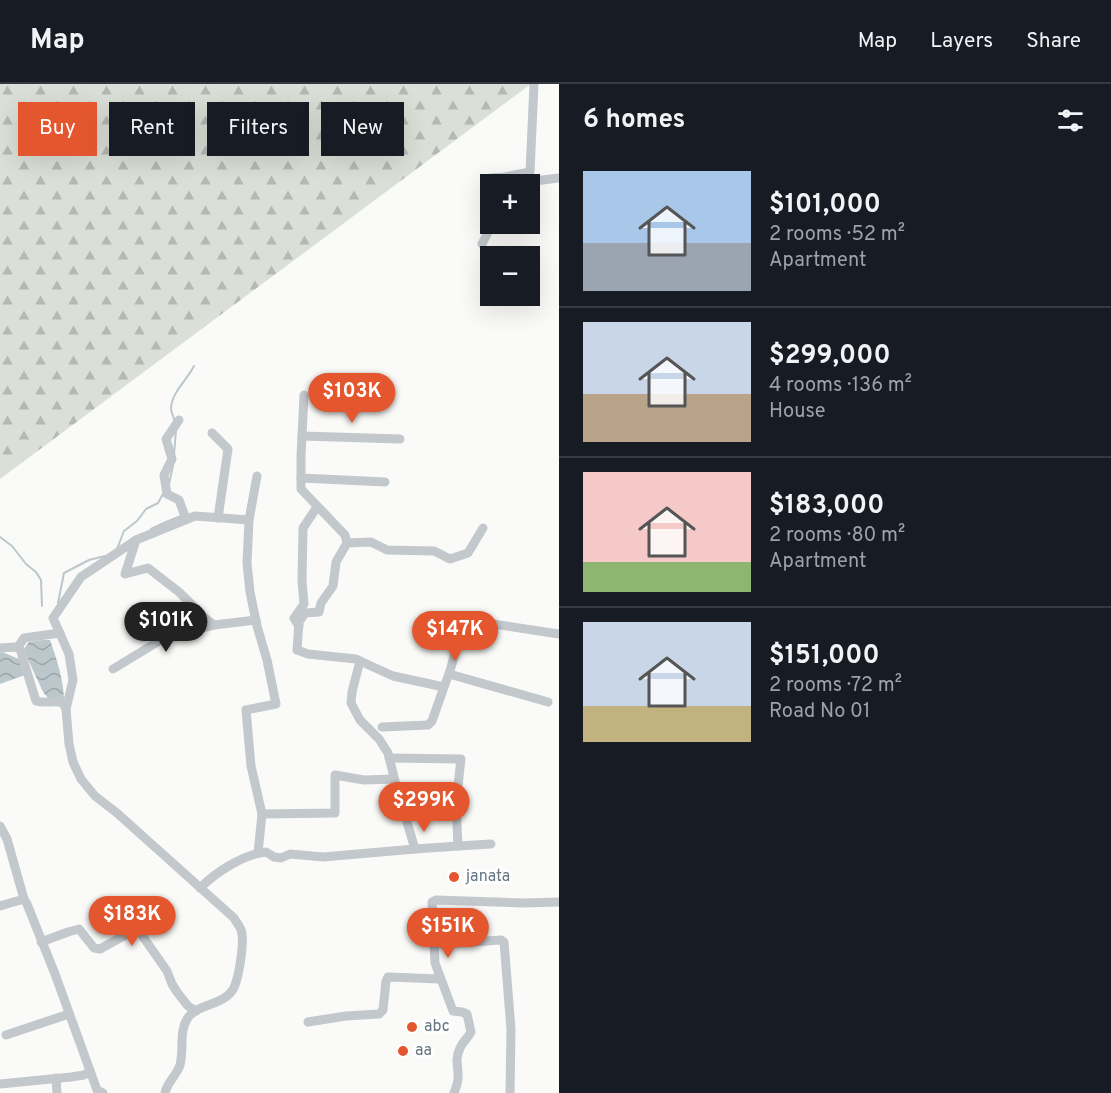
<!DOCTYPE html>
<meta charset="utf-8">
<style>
body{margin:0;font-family:Overpass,sans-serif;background:#20242c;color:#f1f3f6;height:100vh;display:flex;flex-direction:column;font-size:22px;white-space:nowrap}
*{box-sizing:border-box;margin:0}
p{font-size:20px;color:#9ea1a6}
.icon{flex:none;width:33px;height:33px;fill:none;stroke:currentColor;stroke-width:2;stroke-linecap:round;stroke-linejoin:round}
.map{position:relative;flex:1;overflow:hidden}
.details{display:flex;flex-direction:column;background:#171b24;width:552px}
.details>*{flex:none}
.banner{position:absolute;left:18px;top:18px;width:450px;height:54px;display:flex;gap:12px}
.tools{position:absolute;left:480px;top:90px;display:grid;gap:12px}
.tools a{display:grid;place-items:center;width:60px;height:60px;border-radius:0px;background:#171b24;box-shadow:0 6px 24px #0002;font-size:30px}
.price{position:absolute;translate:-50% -51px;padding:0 14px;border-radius:21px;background:#e4572e;color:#fff;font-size:20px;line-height:39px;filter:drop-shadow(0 2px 3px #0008)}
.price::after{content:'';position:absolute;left:50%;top:36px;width:18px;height:14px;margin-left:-9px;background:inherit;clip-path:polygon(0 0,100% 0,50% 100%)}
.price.selected{background:#222;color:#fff}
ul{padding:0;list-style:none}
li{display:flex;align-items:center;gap:18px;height:150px;padding:0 24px}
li+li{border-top:2px solid #363941}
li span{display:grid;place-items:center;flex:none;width:168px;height:120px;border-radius:0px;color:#555}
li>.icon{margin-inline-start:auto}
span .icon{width:72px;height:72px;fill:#fffc;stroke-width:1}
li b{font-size:26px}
h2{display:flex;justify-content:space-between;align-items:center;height:72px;padding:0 24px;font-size:26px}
.tag{padding:0 21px;border-radius:0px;background:#171b24;box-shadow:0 6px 24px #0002;font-size:21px;line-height:54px}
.tag.selected{background:#e4572e;color:#fff}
header{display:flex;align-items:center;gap:36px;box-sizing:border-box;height:84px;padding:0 30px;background:#171b24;border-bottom:2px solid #363941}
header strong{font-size:28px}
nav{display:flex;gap:33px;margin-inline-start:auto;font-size:21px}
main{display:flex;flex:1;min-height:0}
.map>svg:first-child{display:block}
.forest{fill:url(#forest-firs)}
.water{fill:url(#water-waves)}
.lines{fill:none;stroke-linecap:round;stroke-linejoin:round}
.stream{stroke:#bbc7cb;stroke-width:2}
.street{stroke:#c3c8cc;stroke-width:9}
.poi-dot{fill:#e4572e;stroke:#fff;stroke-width:2}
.labels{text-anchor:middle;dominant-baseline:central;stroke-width:6;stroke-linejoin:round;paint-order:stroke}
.poi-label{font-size:16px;fill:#657683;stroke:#fff;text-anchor:start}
</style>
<header>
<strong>Map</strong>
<nav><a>Map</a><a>Layers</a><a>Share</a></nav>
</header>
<main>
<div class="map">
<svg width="559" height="1009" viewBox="0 0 559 1009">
<defs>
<pattern id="forest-firs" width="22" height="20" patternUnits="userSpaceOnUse" patternTransform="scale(1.5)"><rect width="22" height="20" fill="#dadfd7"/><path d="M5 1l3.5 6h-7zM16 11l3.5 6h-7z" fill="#b4b9b4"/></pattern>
<pattern id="water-waves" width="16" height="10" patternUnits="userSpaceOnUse" patternTransform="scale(1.5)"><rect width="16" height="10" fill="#bbc7cb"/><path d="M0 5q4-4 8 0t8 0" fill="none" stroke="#9ca6aa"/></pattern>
</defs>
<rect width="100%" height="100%" fill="#fafaf8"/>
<path class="forest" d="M 0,0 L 531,0 L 0,395 Z"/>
<g class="water">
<path d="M 43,556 L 50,556 C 57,576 63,594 64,615 L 48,614 L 43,608 L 26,571 L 24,565 L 29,558 Z"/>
<path d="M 2,568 L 19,575 L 25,591 L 0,600 L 0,569 Z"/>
</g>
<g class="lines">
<g class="stream">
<path d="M 175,338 C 174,334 171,328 171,324 C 172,308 187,296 194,282"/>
<path d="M 174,371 L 176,346"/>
<path d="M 169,400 L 173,382"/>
<path d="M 151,445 L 166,438 L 181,432"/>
<path d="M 0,453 L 12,462 L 26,480 L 36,488 L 41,496 L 42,522"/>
<path d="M 117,465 L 124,447 L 137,437 L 146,425 L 158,419 L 163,410"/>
<path d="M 58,519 L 64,489 L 89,476 L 105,472"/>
</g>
<g class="street">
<path d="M 493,100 L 490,94 L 505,93 L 530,88 L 534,0"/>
<path d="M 510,100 L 559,94"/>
<path d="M 482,160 L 492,140"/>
<path d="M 304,311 L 301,373 L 301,405 L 345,451 L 347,459 L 336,478 L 333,502 L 321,519 L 319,528 L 305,529 L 299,538 L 297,566 L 308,570 L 356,575 L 360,577 L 352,608 L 351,619 L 360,636 L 379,655 L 388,669 L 396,701 L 415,765 L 458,762"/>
<path d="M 179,336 L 166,355 L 172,375 L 164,391 L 167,410 L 179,416 L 186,435"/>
<path d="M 212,349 L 228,365 L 218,434"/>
<path d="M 302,352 L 400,355"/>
<path d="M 301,394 L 385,398"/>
<path d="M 249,436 L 257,392"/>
<path d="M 347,459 L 371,458 L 387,466 L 434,467 L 450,475 L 468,469 L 483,444"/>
<path d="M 214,541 L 205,534 L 179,508 L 148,484 L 125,490 L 136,456 L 195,432 L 249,436 L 247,479 L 250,508 L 257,542 L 267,576 L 276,620 L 246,626 L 251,682 L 262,730 L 258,769"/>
<path d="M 299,542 L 294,534 L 304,520 L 302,497 L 303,444 L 317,423"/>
<path d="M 18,563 L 24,554 L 60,549"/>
<path d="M 0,564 L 15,563 L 20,565 L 36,617 C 45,620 55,616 63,619 L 66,625 L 69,660 L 73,678 L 81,695 L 95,712 L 117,729 L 234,834 C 236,838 240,842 241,846 C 245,856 239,891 235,901 C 234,905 230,910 227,912 C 215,922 196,921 187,935 C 179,948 184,966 180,981 C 177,991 167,998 165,1009"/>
<path d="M 360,577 L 393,592 L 444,603 L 449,590 L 548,618"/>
<path d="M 113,585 L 164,554 L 214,541 L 256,536"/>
<path d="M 449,590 L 458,559 L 467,536 L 559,550"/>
<path d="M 66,625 L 73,596 L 69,570 L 53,534 L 81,493 L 136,456"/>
<path d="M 382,643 L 428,641 L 432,637 L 444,603"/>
<path d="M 389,674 L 461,675 L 456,719 L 458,762 L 491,760"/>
<path d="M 262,730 L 335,729 L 335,691 L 364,696 L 394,695"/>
<path d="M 0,742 L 7,755 L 24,815 L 27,820 L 55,890 L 97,1006 L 103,1009"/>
<path d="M 200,804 C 216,788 244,770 266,768 L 274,773 L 281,774 L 290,770 L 323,773 L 415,765"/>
<path d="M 0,822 L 24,815"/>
<path d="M 41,858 L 68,848 L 79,845 L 94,864 L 100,865 L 131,848 L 139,847 L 167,887 L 172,900 L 177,908 L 188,922 L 196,927"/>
<path d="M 434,859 L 435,879 L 453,927 L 462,928 L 467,930 L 471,948 C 468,954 463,957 460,964 C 454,977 459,983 458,994 C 458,999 456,1004 454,1009"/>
<path d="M 308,938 L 346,932 L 379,930 L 383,926 L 386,897 L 388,893 L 440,895"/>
<path d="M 6,951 L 69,930"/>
<path d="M 56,994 L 57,1009"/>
<path d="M 0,1000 L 71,993 L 84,991 L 90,987"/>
<path d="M 510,1009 L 511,945 L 504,858 L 501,856 L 444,860 L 434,859 L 432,818 L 436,816 L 523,819 L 559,818"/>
</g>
</g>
<g class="poi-dot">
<circle cx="454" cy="793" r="6"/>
<circle cx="412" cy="943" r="6"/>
<circle cx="403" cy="967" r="6"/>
</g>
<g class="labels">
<g class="poi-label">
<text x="466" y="793">janata</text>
<text x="424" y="943">abc</text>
<text x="415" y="967">aa</text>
</g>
</g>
</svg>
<div class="tools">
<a>+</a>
<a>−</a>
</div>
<b class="price" style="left:352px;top:340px">$103K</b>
<b class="price selected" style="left:166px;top:569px">$101K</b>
<b class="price" style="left:455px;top:578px">$147K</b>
<b class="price" style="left:424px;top:749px">$299K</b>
<b class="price" style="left:132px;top:863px">$183K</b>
<b class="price" style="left:448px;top:875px">$151K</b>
<div class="banner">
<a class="tag selected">Buy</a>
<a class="tag">Rent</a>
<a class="tag">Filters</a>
<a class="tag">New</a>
</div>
</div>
<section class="details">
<h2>6 homes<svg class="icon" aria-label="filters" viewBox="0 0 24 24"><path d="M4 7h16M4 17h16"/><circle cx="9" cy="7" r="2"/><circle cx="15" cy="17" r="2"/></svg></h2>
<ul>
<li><span style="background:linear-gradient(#a9c7e8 60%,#9aa5b1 0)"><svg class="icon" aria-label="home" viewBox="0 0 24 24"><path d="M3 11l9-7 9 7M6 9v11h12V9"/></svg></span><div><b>$101,000</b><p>2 rooms · 52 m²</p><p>Apartment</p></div></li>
<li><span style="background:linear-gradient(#c9d6e8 60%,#b9a48a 0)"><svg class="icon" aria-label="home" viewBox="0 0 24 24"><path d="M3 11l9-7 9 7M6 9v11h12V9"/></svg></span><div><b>$299,000</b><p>4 rooms · 136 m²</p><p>House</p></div></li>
<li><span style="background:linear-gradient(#f6c9c9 75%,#8fb573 0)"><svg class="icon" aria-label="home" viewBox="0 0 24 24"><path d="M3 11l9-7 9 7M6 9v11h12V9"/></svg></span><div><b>$183,000</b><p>2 rooms · 80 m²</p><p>Apartment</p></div></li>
<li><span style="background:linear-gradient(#c9d6e8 70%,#c2b280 0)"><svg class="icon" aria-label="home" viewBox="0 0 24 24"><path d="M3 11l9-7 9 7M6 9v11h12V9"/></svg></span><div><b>$151,000</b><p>2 rooms · 72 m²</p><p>Road No 01</p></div></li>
</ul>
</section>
</main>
